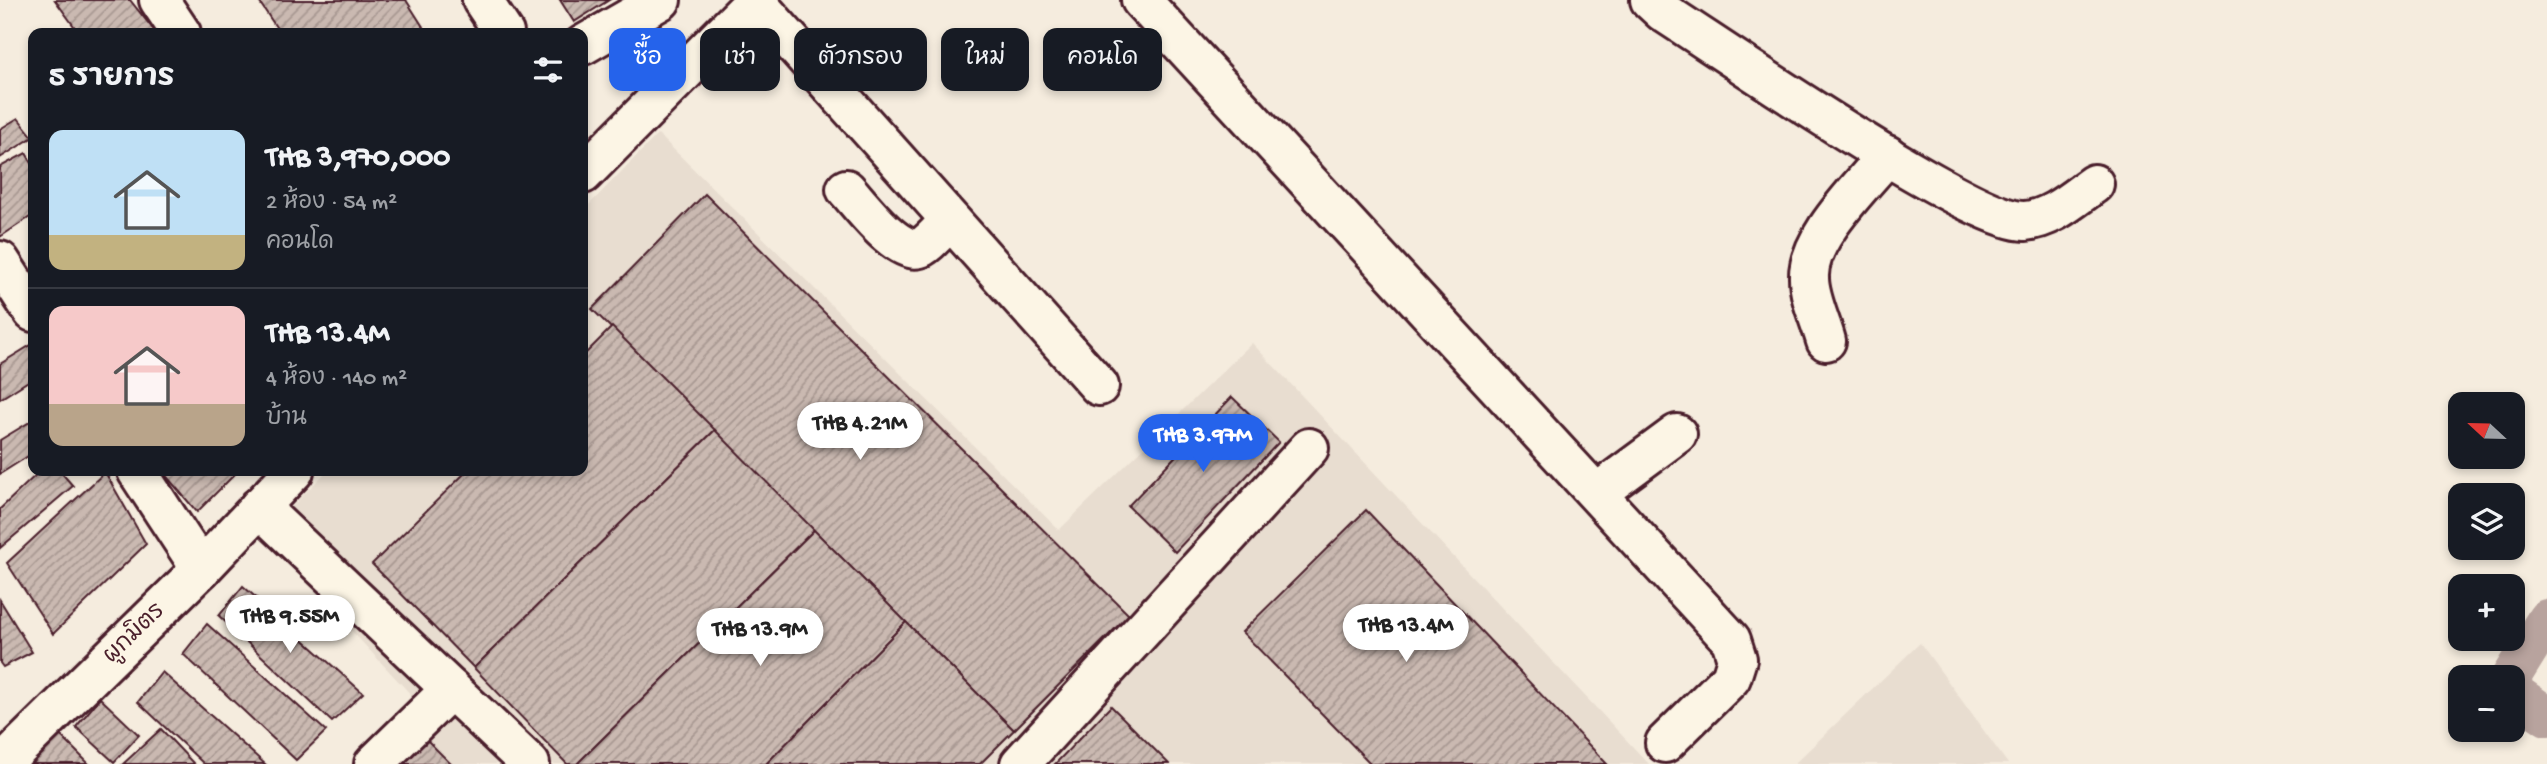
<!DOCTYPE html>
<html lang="th">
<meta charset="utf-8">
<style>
body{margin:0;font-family:"Gochi Hand","Playpen Sans Thai",sans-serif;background:#242831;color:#f1f3f6;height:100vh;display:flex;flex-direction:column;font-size:26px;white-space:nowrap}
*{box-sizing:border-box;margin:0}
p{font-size:23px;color:#9ea1a6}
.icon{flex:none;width:38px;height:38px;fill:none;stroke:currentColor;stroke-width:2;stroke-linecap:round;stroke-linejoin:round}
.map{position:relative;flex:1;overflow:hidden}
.panel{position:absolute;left:28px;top:28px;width:560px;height:448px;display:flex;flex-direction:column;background:#171b24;border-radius:14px;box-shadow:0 4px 10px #0003}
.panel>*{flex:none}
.guide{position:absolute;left:609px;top:28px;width:665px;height:63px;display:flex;gap:14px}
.needle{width:46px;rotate:292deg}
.tools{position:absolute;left:2448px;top:392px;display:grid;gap:14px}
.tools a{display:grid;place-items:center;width:77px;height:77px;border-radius:14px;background:#171b24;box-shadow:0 4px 10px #0003;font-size:35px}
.price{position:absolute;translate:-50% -60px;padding:0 16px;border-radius:24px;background:#fff;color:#222;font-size:23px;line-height:46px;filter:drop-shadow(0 2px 4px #0008)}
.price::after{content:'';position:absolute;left:50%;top:42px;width:21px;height:16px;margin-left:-10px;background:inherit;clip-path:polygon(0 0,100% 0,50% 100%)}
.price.current{background:#2563eb;color:#fff}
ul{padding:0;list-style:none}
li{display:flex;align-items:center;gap:21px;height:175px;padding:0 21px}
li+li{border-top:2px solid #363941}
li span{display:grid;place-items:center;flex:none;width:196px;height:140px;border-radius:14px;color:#555}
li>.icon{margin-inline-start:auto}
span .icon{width:84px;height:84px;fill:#fffc;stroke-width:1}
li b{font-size:30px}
h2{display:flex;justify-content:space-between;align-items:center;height:84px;padding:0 21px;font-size:30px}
.chip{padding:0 24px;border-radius:14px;background:#171b24;box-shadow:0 4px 10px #0003;font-size:24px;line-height:63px}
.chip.current{background:#2563eb;color:#fff}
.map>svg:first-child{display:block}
.built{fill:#e8ddd0}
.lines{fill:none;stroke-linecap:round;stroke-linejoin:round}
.canal{stroke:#b8a39e;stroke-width:40}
.building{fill:url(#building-hatch);stroke:#4a1f2b;stroke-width:2}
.minor-casing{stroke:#4a1f2b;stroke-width:44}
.minor{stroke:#fcf5e5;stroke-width:38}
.labels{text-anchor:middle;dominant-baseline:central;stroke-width:6;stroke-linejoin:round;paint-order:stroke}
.street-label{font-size:23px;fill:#4a1f2b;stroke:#fcf5e5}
</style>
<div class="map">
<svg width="2547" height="764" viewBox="0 0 2547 764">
<defs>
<pattern id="building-hatch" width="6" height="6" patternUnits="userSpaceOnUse" patternTransform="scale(1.75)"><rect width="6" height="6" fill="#cab9b1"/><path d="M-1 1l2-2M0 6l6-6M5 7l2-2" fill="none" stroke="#a69690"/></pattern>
</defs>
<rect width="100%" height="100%" fill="#f5ecde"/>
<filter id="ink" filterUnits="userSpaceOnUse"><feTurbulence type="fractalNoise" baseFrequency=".0143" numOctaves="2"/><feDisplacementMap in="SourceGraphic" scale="14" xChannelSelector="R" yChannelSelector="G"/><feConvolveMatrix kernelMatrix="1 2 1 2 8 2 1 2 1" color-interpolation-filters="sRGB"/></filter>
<g filter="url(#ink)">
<g class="built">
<path d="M 658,134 L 1059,530 L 1252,343 L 1649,764 L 351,764 L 416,700 L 263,536 L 327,471 L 583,471 L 583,211 Z"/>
<path d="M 1920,643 L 2008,764 L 1794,764 Z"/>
</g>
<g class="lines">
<g class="canal">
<path d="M 2511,677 L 2547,619"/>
<path d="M 2513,692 L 2547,716"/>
</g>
</g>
<g class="building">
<path d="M 55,0 L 130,0 L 156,33 L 79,33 Z"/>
<path d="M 258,0 L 406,0 L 425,30 L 420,33 L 280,33 Z"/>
<path d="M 560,0 L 609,0 L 574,22 Z"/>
<path d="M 18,118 L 33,137 L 0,158 L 0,129 Z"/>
<path d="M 26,153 L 33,165 L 33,215 L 0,237 L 0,167 Z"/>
<path d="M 705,194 L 1129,615 L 1014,730 L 592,309 Z"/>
<path d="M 612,327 L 715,430 L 474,668 L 372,564 L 467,471 L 583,471 L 583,356 Z"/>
<path d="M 31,345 L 33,378 L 0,399 L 0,364 Z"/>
<path d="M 1232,397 L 1279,442 L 1175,552 L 1128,506 Z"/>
<path d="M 33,420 L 33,453 L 0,474 L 0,440 Z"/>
<path d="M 715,430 L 814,530 L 577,764 L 567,764 L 474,668 Z"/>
<path d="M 40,471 L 60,471 L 73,486 L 0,548 L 0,509 Z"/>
<path d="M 162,471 L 238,471 L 197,512 Z"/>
<path d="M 105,472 L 146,544 L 53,634 L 7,563 Z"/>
<path d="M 1366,510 L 1607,764 L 1371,764 L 1242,632 Z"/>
<path d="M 814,530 L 906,622 L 766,764 L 577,764 Z"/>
<path d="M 243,586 L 363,693 L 332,722 L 219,616 Z"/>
<path d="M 0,600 L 32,652 L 3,667 L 0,663 Z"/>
<path d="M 906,622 L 1014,730 L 980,764 L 766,764 Z"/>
<path d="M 207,624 L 326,731 L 296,760 L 183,654 Z"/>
<path d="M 162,672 L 265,764 L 204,764 L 138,702 Z"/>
<path d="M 100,698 L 139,735 L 114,762 L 76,727 Z"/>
<path d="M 1111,706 L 1169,764 L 1055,764 Z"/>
<path d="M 161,729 L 194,764 L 123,764 Z"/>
<path d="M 59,734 L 89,764 L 30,764 Z"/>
<path d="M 423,736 L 451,764 L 395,764 Z"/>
</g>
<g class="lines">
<g class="minor-casing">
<g id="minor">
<path d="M 159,0 L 181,33"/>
<path d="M 482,0 L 504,33"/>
<path d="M 1141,0 L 1731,640 L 1737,659 L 1731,678 L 1665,743"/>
<path d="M 1650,0 L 1663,12 C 1721,49 1973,223 2025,221 C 2051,219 2073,199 2094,184"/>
<path d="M 755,1 L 1099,386"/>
<path d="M 583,45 L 661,0"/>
<path d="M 583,174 L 756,0"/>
<path d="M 846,189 C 860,204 900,259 922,247 C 932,241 942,228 950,220"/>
<path d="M 0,261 L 33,312"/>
<path d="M 1826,341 C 1821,322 1809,298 1809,278 C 1807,237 1863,186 1887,155"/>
<path d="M 137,471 L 201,569"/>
<path d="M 1597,493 L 1677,434"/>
<path d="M 259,507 L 530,764"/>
<path d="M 2,764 L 201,569 L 294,471"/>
<path d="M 374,764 L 451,689"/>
<path d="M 1020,764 L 1309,448"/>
</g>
</g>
<use href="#minor" class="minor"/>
</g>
</g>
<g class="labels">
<g class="street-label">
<text transform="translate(135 634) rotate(-44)">ผูกมิตร</text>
</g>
</g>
</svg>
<div class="tools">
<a><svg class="needle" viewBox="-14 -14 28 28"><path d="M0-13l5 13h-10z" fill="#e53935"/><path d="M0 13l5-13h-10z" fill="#9ea1a6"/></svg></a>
<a><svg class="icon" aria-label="layers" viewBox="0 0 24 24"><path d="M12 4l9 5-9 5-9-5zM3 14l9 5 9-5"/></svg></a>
<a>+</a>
<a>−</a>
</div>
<b class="price" style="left:860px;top:462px">THB 4.21M</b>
<b class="price current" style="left:1203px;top:474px">THB 3.97M</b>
<b class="price" style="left:290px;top:655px">THB 9.55M</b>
<b class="price" style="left:1406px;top:664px">THB 13.4M</b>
<b class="price" style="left:760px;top:668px">THB 13.9M</b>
<div class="guide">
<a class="chip current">ซื้อ</a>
<a class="chip">เช่า</a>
<a class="chip">ตัวกรอง</a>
<a class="chip">ใหม่</a>
<a class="chip">คอนโด</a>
</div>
<section class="panel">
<h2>5 รายการ<svg class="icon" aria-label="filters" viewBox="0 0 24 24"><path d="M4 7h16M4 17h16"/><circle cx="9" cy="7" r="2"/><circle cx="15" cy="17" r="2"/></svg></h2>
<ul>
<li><span style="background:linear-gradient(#bfe0f5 75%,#c2b280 0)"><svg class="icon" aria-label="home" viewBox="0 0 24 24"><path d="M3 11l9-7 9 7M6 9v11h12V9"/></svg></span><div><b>THB 3,970,000</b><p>2 ห้อง · 54 m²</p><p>คอนโด</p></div></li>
<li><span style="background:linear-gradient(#f6c9c9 70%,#b9a48a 0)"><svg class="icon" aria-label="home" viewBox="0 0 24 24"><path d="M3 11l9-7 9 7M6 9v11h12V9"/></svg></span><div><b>THB 13.4M</b><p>4 ห้อง · 140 m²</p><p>บ้าน</p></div></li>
</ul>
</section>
</div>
